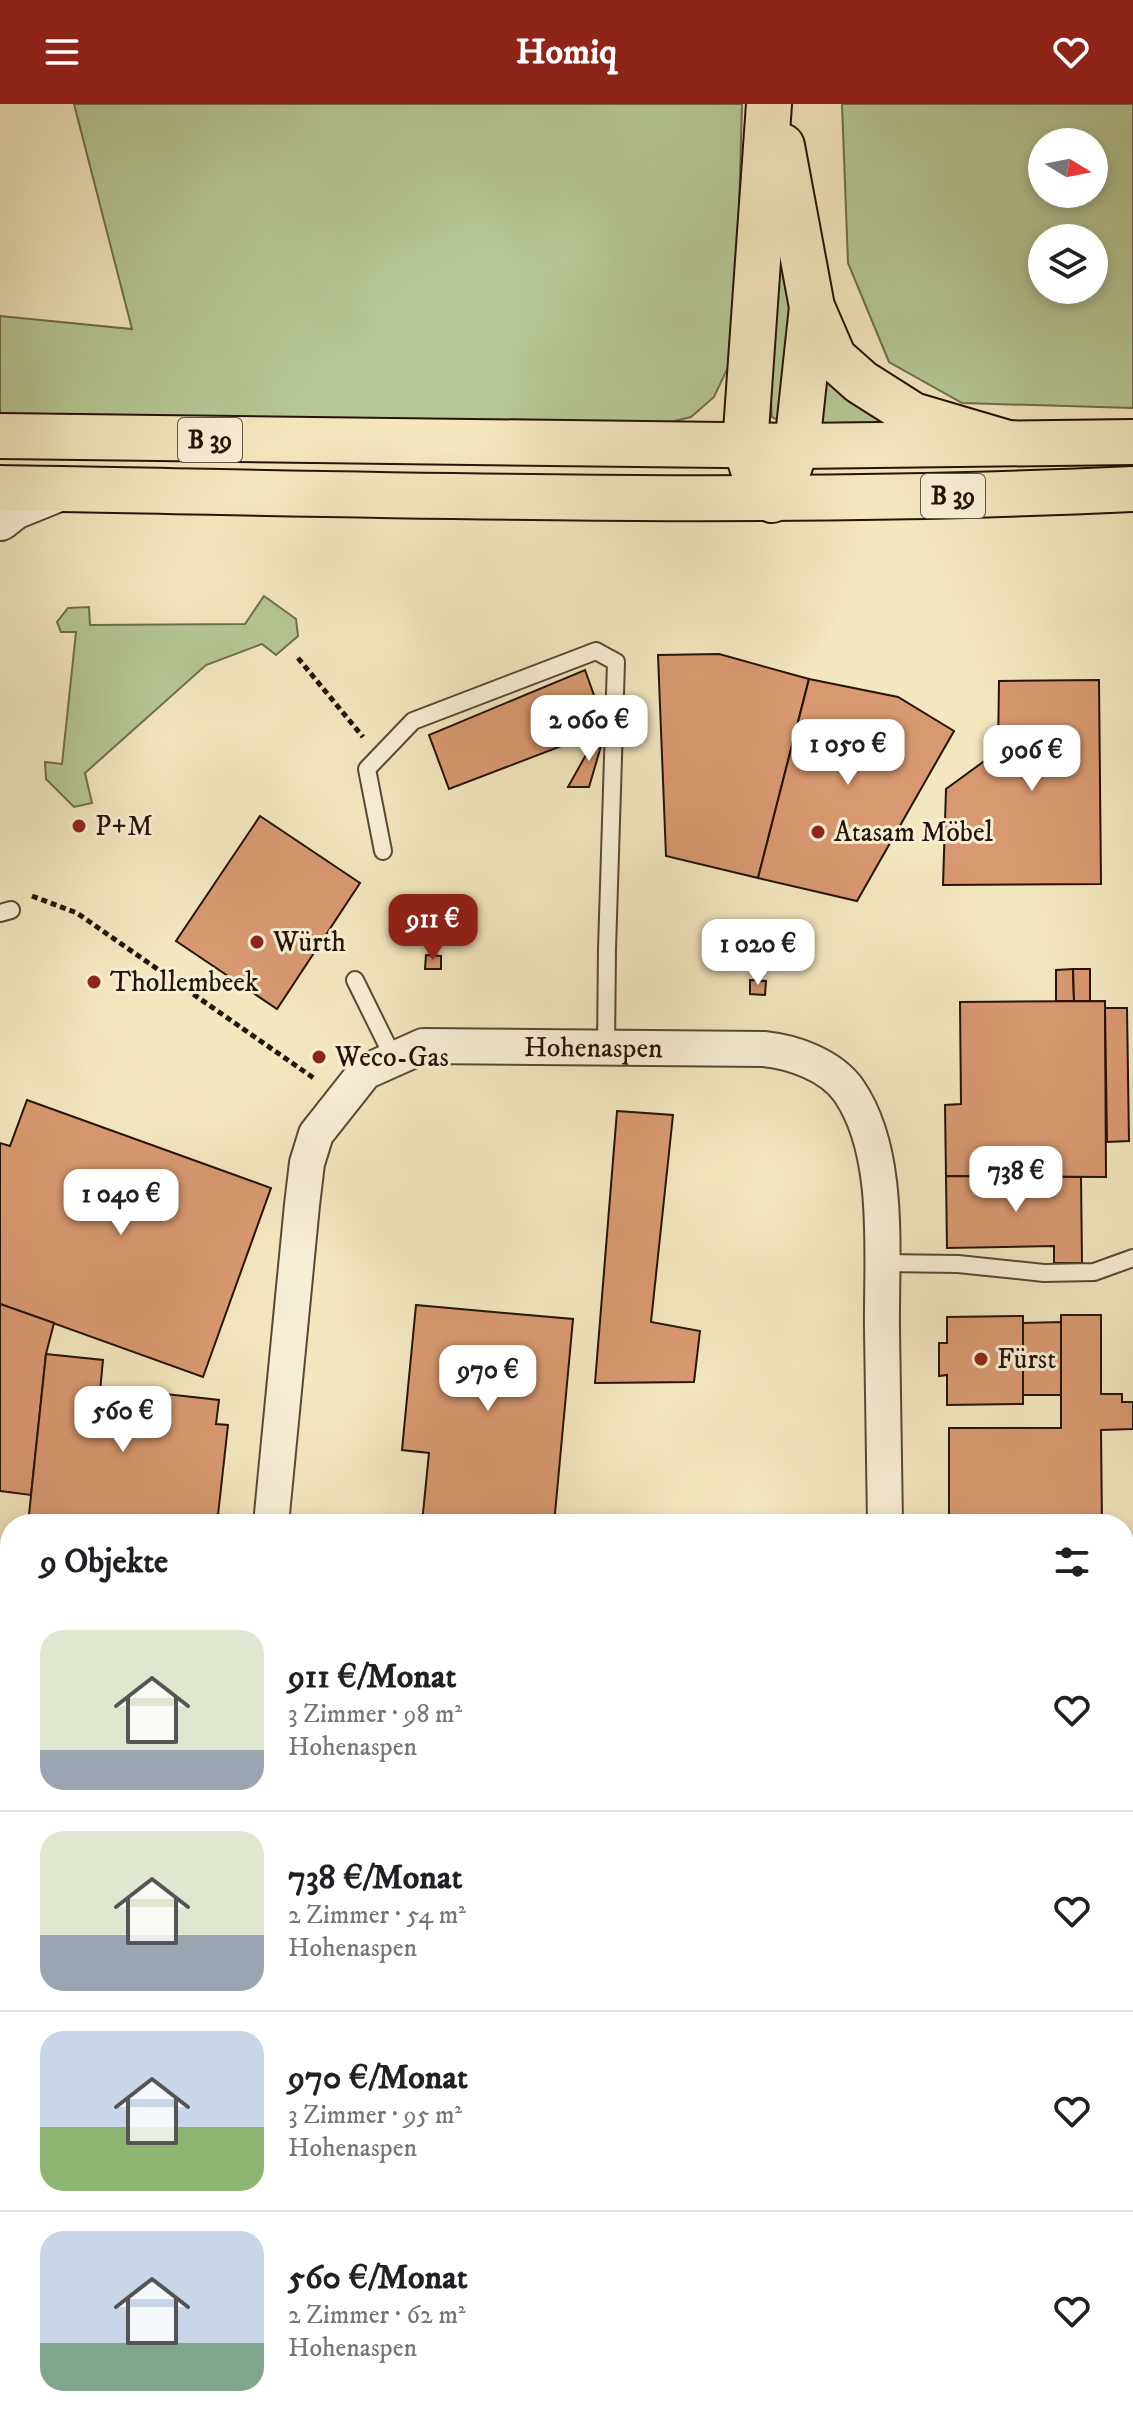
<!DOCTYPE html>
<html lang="de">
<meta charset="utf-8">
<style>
body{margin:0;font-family:"IM FELL DW Pica",serif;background:#f6f6f6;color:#202124;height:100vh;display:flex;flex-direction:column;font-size:30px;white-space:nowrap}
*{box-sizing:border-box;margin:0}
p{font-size:26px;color:#757577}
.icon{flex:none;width:44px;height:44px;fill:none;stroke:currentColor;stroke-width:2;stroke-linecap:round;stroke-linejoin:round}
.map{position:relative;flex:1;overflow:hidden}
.details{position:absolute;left:0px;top:1410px;width:1134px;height:914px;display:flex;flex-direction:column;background:#fff;border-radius:32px 32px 0 0;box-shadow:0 4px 12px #0003}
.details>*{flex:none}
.needle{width:52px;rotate:100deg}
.buttons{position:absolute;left:1028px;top:24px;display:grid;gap:16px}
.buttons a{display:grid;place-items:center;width:80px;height:80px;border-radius:50%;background:#fff;box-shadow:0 4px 12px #0003;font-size:40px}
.price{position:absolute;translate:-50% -68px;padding:0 18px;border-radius:16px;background:#fff;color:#222;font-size:26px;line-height:52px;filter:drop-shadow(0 2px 4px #0008)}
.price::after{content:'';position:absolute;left:50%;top:48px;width:24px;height:18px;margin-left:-12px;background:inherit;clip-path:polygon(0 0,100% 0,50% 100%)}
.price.current{background:#8f2418;color:#fff}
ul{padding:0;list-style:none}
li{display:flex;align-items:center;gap:24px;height:200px;padding:0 40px}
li+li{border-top:2px solid #e0e0e0}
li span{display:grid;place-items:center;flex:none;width:224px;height:160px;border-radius:24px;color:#555}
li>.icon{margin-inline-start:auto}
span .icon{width:96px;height:96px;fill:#fffc;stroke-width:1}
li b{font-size:34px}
h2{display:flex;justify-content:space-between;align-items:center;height:96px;padding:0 40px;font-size:34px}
header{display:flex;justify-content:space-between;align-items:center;height:104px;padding:0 40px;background:#8f2418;color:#fff;font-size:36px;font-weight:800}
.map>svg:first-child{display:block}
.green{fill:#b6c795;stroke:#6e6d4e;stroke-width:2;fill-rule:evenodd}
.building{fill:#d99970;stroke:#251306;stroke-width:2}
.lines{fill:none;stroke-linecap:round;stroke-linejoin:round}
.service-casing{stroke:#584834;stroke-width:20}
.minor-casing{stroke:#584834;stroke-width:38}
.tertiary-casing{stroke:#584834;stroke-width:46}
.primary-casing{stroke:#251306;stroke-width:48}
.motorway-casing{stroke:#251306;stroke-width:48}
.path{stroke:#251306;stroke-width:5;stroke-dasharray:6 4;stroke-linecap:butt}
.service{stroke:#f7efd5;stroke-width:16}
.minor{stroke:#f7efd5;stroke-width:34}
.tertiary{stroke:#f7efd5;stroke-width:42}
.primary{stroke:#f3e7bf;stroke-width:44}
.motorway{stroke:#f3e7bf;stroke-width:44}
.poi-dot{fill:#8f2418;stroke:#f7efd5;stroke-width:3}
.labels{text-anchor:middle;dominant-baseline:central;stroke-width:6;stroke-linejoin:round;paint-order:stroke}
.shield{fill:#f7efd5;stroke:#645544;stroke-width:2}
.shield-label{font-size:26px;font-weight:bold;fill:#251306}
.poi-label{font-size:28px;fill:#251306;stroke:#f7efd5;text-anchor:start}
.street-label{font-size:28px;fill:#251306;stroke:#f7efd5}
</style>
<header><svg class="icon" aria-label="menu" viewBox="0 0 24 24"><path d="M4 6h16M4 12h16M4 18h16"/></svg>Homiq<svg class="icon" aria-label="heart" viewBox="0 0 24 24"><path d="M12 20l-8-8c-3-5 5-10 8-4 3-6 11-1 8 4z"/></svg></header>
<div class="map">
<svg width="1133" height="2323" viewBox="0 0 1133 2323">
<rect width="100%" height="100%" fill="#f3e7bf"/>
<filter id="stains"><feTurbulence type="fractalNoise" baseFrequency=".0025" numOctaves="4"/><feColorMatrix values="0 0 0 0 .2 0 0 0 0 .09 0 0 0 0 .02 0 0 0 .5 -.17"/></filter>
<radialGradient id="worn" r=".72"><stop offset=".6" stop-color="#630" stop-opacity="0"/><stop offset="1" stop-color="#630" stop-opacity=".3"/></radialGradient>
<g class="green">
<path d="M 74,0 L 742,0 L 737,182 L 730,259 L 714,293 L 691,313 L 646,324 L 0,309 L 0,212 L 132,225 Z"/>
<path d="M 842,0 L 1133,0 L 1133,304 L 962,299 L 889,258 L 848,159 ZM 1094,38 L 1094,90 L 1042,90 L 1042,38 ZM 1094,134 L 1094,186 L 1042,186 L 1042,134 Z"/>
<path d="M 792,133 L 793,286 L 778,316 L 772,313 L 770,283 L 782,139 Z"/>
<path d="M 825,266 L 892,321 L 822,326 Z"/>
<path d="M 264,492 L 296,515 L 298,532 L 276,551 L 262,540 L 206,561 L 85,669 L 92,699 L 74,703 L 46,675 L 45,658 L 62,660 L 76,528 L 61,528 L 57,518 L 68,504 L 89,503 L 90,521 L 245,520 Z"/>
</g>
<g class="building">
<path d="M 719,550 L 809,575 L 758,774 L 666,752 L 658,551 Z"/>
<path d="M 585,566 L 606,625 L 449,685 L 429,631 Z"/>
<path d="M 809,575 L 898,593 L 954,627 L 857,797 L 758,774 Z"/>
<path d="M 1099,576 L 1101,780 L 943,781 L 946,685 L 998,647 L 999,577 Z"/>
<path d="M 606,625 L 589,683 L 568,683 L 592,640 L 592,630 Z"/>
<path d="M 260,712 L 360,779 L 277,905 L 176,837 Z"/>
<path d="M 426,851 L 441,852 L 441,865 L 425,865 Z"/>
<path d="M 1073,865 L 1074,897 L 1056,897 L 1056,866 Z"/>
<path d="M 1073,865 L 1090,865 L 1090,897 L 1074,897 Z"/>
<path d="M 750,876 L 766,877 L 765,891 L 750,890 Z"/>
<path d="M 1105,897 L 1106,1073 L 946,1072 L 945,1001 L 961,1000 L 960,898 Z"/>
<path d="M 1105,904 L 1127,904 L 1129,1037 L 1107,1038 Z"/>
<path d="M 27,996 L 271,1084 L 203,1273 L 0,1200 L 0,1039 L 10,1042 Z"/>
<path d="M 617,1007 L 673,1011 L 651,1218 L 700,1227 L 694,1278 L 595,1279 Z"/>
<path d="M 946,1072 L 1081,1073 L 1082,1159 L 1054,1159 L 1054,1142 L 947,1144 Z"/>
<path d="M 0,1200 L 54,1219 L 46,1250 L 31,1391 L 0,1387 Z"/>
<path d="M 416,1201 L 573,1215 L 554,1420 L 422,1419 L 429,1349 L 402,1346 Z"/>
<path d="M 1061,1211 L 1101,1211 L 1101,1290 L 1122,1290 L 1122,1298 L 1133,1298 L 1133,1325 L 1101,1326 L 1102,1420 L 949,1420 L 949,1324 L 1061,1324 Z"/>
<path d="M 1023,1212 L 1023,1300 L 947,1301 L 947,1271 L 939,1272 L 939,1239 L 947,1239 L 947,1213 Z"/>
<path d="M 1061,1218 L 1061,1291 L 1023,1291 L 1023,1219 Z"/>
<path d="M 46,1250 L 103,1256 L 98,1308 L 119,1310 L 121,1285 L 219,1296 L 216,1320 L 228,1321 L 217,1420 L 28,1420 Z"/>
<path d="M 10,1593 L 10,1700 L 0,1699 Z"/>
<path d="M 120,2314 L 205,2314 L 167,2323 L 122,2323 Z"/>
<path d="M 1011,2314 L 1095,2314 L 1097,2323 L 1014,2323 Z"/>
</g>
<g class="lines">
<g class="service-casing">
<g id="service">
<path d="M 383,747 L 367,665 L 413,617 L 596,547 L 616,558 L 607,845 L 606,943"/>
<path d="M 0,809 L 11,806"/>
<path d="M 355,876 L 394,955"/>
<path d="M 882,1159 L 958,1160 L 1044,1169 L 1094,1168 L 1133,1154"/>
<path d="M 0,1723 L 10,1723"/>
<path d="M 509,2314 L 509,2323"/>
</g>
</g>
<g class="minor-casing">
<g id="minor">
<path id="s1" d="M 271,1420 L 302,1101 L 307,1059 L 316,1030 L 365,968 L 423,942 L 764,945 C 793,948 831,961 849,987 C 892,1050 881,1152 882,1225 C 883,1290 884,1355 885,1420"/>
<path d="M 416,2314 L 436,2323"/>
<path d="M 896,2314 L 896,2323"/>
</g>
</g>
<g class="tertiary-casing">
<path id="tertiary" d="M 0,415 L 14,404 L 61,385"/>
</g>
<g class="primary-casing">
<g id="primary">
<path d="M 0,332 L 797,342 L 1133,338"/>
<path d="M 0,384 C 378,390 755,403 1133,385"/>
</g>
</g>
<g class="motorway-casing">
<g id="motorway">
<path d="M 769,0 L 745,342 L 754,368 L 772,396 L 788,367 L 797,342 L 812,203"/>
<path d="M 782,42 L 812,203 L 834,254 L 861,278 L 913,311 L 1008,339"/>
</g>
</g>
<g class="path">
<path d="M 298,554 L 363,633"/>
<path d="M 32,792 L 77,809 L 315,975"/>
<path d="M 0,1803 L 10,1801"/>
</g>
<use href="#service" class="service"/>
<use href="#minor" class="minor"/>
<use href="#tertiary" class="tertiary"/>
<use href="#primary" class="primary"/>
<use href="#motorway" class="motorway"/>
</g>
<g class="poi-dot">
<circle cx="79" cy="722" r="8"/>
<circle cx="818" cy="728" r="8"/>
<circle cx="257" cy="838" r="8"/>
<circle cx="94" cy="878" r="8"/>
<circle cx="319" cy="953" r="8"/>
<circle cx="981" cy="1255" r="8"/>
</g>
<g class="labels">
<g class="shield">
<rect x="178" y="314" width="64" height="44" rx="6"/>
<rect x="921" y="370" width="64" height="44" rx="6"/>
</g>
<g class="shield-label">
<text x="210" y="336">B 39</text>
<text x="953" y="392">B 39</text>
</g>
<g class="poi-label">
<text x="95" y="722">P+M</text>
<text x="834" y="728">Atasam Möbel</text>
<text x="273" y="838">Würth</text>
<text x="110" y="878">Thollembeek</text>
<text x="335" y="953">Weco-Gas</text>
<text x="997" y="1255">Fürst</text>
</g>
<g class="street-label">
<text stroke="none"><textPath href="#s1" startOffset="706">Hohenaspen</textPath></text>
</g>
</g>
<rect width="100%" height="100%" filter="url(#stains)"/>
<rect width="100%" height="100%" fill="url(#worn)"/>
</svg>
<div class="buttons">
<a><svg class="needle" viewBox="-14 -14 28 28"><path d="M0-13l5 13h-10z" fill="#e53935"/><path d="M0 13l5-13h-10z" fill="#757577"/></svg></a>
<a><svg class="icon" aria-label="layers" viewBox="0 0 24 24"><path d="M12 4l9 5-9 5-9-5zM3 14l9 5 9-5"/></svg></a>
</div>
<b class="price" style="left:589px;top:659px">2 060 €</b>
<b class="price" style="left:848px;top:683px">1 050 €</b>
<b class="price" style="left:1032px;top:689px">906 €</b>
<b class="price current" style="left:433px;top:858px">911 €</b>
<b class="price" style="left:758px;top:883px">1 020 €</b>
<b class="price" style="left:1016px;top:1110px">738 €</b>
<b class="price" style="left:121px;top:1133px">1 040 €</b>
<b class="price" style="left:488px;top:1309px">970 €</b>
<b class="price" style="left:123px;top:1350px">560 €</b>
<section class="details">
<h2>9 Objekte<svg class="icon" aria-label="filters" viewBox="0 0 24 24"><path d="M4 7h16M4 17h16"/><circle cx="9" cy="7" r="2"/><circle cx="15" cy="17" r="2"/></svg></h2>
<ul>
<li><span style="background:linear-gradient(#dfe7d0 75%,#9aa5b1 0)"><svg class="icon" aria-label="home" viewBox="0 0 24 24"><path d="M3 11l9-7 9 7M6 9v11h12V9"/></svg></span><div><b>911 €/Monat</b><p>3 Zimmer · 98 m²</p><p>Hohenaspen</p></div><svg class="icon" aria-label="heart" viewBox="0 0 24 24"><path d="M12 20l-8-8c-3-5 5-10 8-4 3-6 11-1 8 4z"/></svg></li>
<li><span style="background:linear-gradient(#dfe7d0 65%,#9aa5b1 0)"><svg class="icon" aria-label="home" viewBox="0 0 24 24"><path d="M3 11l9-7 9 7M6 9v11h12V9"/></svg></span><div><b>738 €/Monat</b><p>2 Zimmer · 54 m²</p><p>Hohenaspen</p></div><svg class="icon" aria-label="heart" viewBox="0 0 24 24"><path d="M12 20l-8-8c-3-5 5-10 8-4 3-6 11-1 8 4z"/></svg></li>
<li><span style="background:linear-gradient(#c9d6e8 60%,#8fb573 0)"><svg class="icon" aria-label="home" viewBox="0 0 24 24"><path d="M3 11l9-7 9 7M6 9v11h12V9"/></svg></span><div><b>970 €/Monat</b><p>3 Zimmer · 95 m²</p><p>Hohenaspen</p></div><svg class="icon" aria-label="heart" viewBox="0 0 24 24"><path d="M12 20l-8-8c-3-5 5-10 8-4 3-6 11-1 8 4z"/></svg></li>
<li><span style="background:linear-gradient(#c9d6e8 70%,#7fa58c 0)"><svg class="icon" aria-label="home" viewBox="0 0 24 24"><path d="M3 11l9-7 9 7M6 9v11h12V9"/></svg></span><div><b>560 €/Monat</b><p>2 Zimmer · 62 m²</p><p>Hohenaspen</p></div><svg class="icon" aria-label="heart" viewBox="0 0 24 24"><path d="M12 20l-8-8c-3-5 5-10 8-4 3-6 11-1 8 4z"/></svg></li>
</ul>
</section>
</div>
